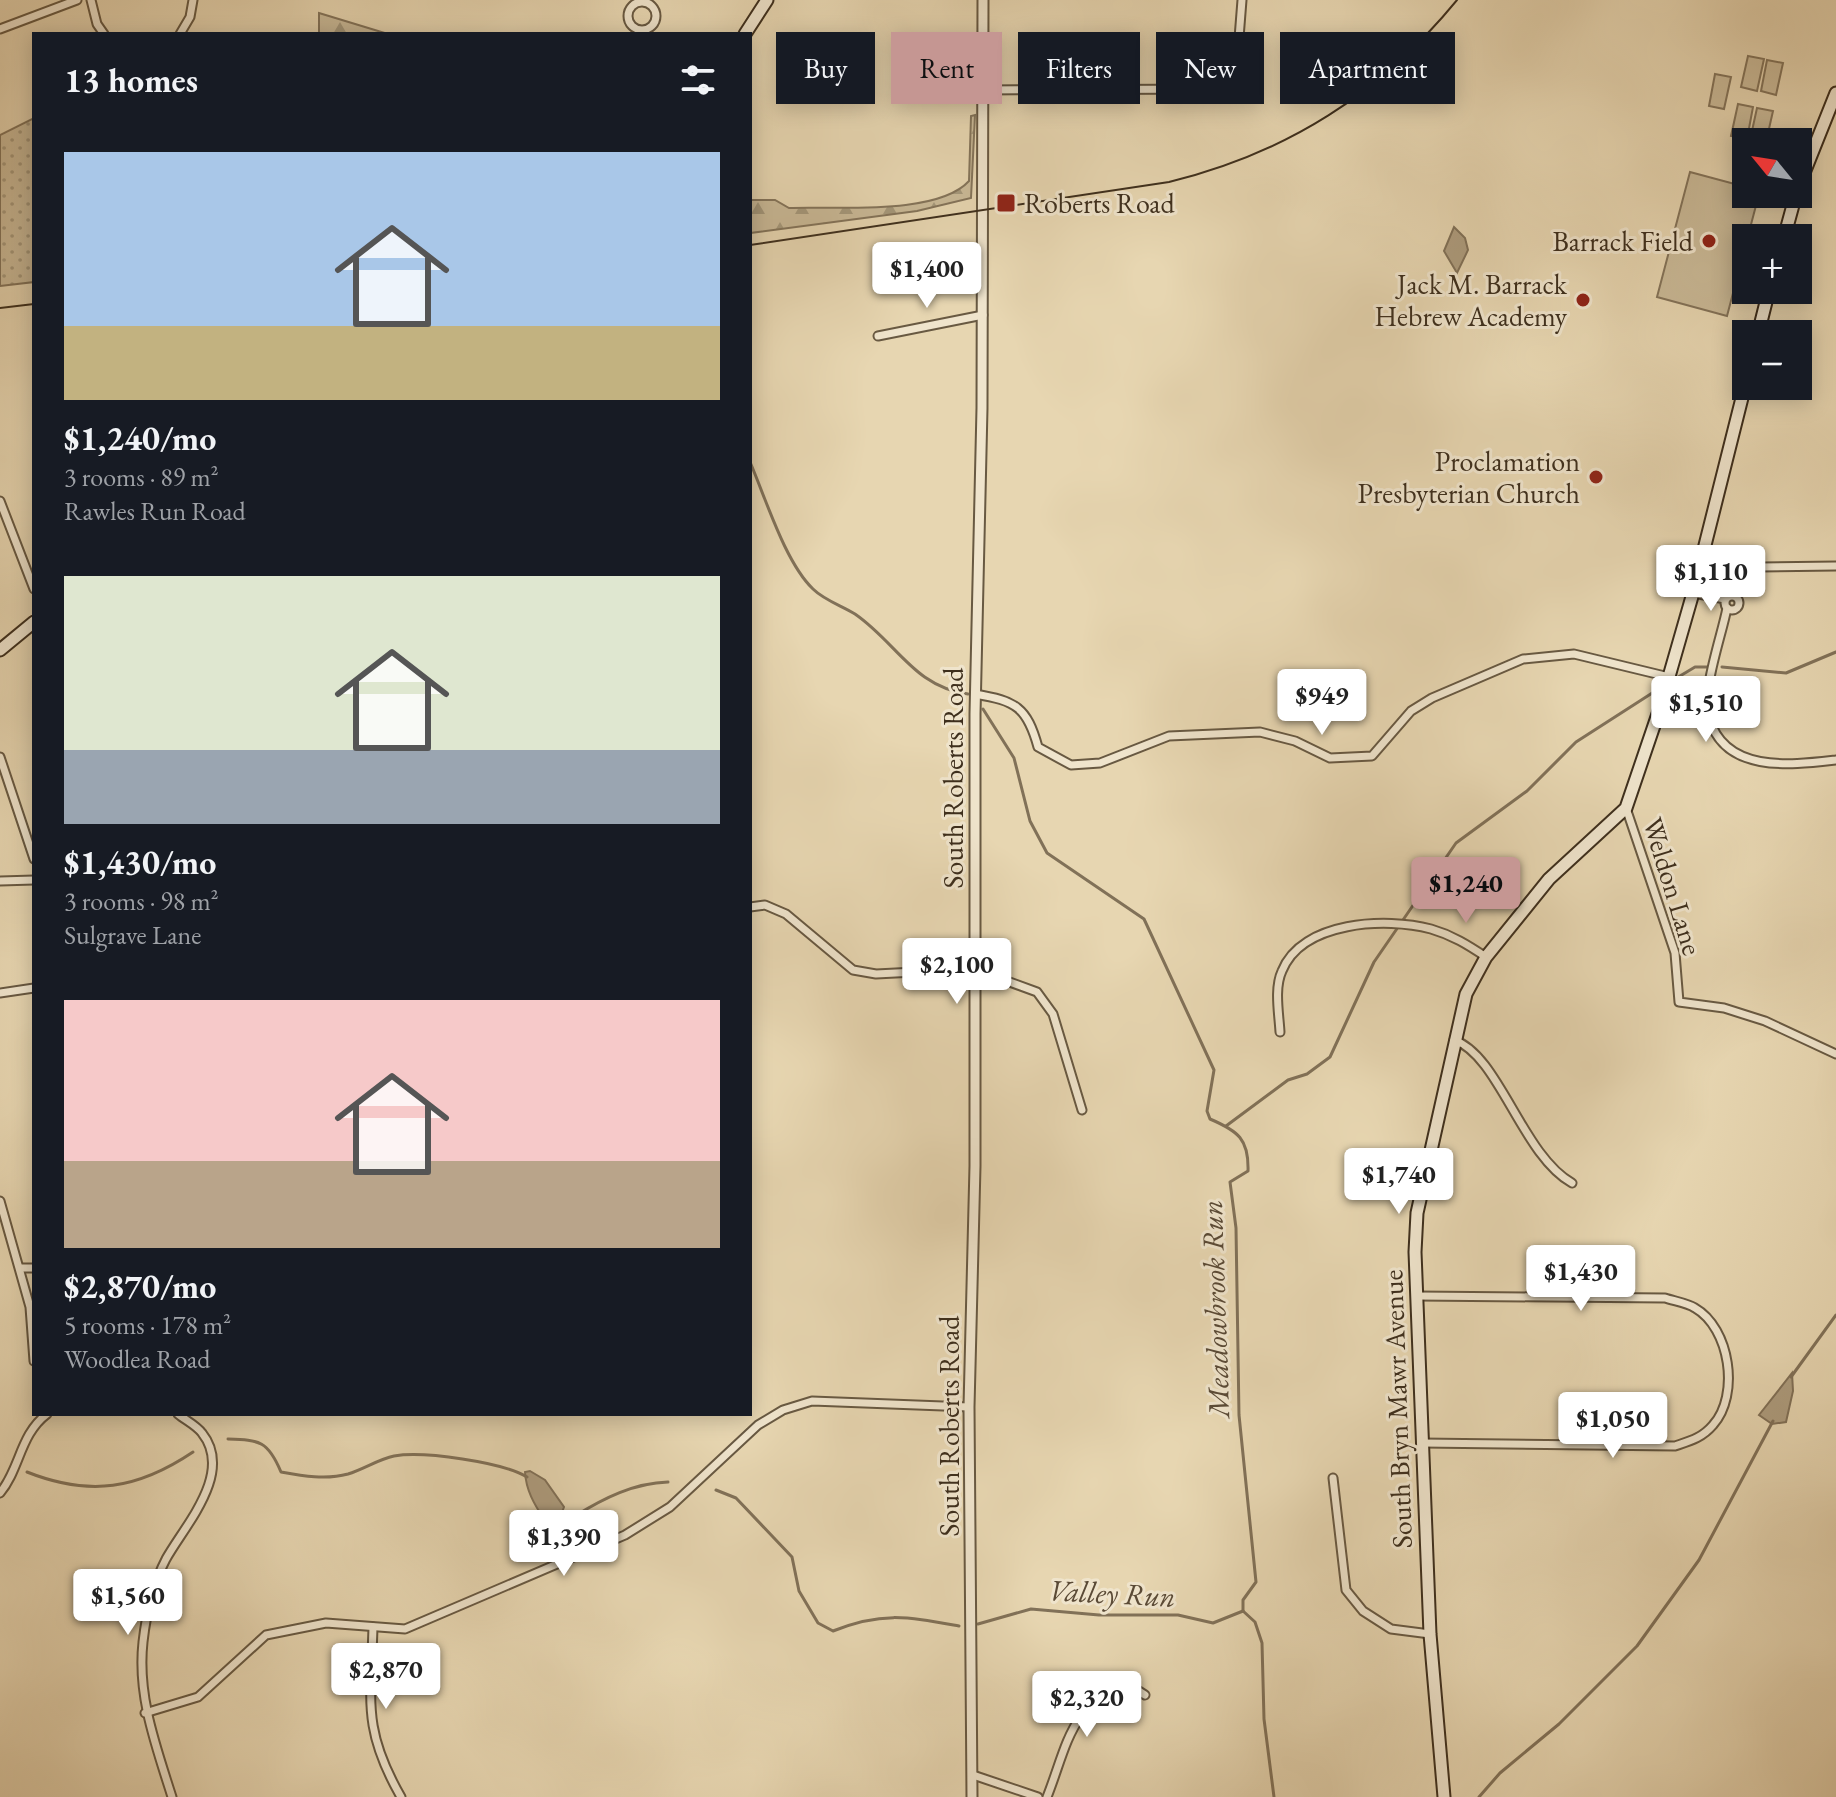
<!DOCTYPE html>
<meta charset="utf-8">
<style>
body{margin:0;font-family:"EB Garamond",serif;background:#242831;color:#f1f3f6;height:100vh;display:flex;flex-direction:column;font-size:30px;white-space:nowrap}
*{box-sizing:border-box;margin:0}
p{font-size:26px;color:#9ea1a6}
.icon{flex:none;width:44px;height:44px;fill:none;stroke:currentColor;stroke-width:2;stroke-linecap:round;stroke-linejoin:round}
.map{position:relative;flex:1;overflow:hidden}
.details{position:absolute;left:32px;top:32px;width:720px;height:1384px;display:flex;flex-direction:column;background:#171b24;border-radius:0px;box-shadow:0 4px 20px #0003}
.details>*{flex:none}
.hud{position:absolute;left:776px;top:32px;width:760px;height:72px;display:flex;gap:16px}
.needle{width:52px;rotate:300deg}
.buttons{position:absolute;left:1732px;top:128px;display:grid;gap:16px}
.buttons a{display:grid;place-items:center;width:80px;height:80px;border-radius:0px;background:#171b24;box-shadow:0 4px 20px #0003;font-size:40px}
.price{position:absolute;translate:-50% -68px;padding:0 18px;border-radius:8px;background:#fff;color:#222;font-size:26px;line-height:52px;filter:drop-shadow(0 2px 4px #0008)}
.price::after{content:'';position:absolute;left:50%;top:48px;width:24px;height:18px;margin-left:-12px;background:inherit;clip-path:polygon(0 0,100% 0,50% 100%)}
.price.selected{background:#c59692;color:#111}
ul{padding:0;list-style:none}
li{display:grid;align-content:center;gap:16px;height:424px;padding:0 32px}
li span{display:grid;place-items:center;height:248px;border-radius:0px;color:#555}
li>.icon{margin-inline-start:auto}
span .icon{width:144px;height:144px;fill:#fffc;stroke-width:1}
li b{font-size:34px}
h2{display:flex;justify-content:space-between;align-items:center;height:96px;padding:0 32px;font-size:34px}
.chip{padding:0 28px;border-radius:0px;background:#171b24;box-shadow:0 4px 20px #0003;font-size:28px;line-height:72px}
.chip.selected{background:#c59692;color:#111}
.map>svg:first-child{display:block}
.green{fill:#caba98;stroke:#84745a;stroke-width:2}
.forest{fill:url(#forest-firs);stroke:#84745a;stroke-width:2}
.park{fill:url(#park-dots);stroke:#84745a;stroke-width:2}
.water{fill:#ae9d7f;stroke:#817158;stroke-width:2}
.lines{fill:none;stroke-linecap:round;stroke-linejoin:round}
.stream{stroke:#817158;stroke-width:3}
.minor-casing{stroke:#685942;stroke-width:11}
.tertiary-casing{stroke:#685942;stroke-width:13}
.secondary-casing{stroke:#3e2f1d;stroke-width:15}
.minor{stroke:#efe4cc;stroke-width:7}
.tertiary{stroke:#efe4cc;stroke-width:9}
.secondary{stroke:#efe4cc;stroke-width:11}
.tram{stroke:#3e2f1d;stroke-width:2}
.poi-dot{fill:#8f2418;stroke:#efe4cc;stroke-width:3}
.labels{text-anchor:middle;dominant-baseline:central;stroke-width:6;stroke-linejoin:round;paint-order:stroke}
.poi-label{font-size:28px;fill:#3e2f1d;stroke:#efe4cc;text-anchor:end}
.street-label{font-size:28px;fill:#3e2f1d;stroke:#efe4cc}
.water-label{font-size:30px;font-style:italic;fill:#5a4a36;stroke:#efe4cc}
</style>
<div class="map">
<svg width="1836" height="1797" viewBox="0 0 1836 1797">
<defs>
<pattern id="forest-firs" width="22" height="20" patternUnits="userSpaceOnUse" patternTransform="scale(2)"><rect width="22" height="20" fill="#caba98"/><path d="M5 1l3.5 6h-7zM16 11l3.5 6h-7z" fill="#a5987b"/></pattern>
<pattern id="park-dots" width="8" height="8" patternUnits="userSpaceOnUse" patternTransform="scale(2)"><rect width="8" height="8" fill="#caba98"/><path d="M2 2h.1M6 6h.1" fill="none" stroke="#a5987b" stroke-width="1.8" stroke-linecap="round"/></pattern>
</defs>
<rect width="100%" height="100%" fill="#e7d6b1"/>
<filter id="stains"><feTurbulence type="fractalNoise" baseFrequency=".0025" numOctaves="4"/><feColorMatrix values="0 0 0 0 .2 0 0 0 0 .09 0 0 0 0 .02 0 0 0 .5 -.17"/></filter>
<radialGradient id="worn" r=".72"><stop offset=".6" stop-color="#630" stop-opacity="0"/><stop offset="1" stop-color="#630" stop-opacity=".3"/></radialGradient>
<g class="green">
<path d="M 1748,56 L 1764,59 L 1757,91 L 1741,87 Z"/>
<path d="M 1767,60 L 1783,63 L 1776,95 L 1761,91 Z"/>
<path d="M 1715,74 L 1731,77 L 1724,109 L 1709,106 Z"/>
<path d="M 1738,104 L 1753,107 L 1747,139 L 1731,136 Z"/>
<path d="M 1757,108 L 1773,111 L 1766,142 L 1750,140 Z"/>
<path d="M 1690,172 L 1746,187 L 1746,194 L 1759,194 L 1727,316 L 1657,297 Z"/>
</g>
<g class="forest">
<path d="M 319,13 L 388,34 L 319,34 Z"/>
<path d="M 975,115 L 971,198 L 917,211 L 750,233 L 750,200 L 775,200 L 789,208 C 835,206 937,216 969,181 L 971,116 Z"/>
</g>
<path class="park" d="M 34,118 L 34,282 L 0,286 L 0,135 Z"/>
<g class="water">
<path d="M 1324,57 L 1325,72 L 1303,72 L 1303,58 Z"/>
<path d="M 1454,227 L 1465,238 L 1468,250 L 1457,273 L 1444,251 Z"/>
<path d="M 1792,1373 L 1793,1391 L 1786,1422 L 1772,1424 L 1759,1415 Z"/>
<path d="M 530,1471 L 545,1480 L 564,1507 L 558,1523 L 544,1519 C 534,1504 526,1490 525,1472 Z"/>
</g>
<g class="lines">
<g class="stream">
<path d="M 750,462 C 766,499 785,562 813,589 C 824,600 842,606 855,614 C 897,643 914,687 968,694"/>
<path d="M 1722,667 L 1786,673 L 1836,652"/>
<path d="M 1670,682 L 1695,667 L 1707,667"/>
<path d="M 983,709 L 1014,758 L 1030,821 L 1047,853 L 1144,919 L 1214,1070 L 1207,1111 L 1210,1119 C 1238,1131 1249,1139 1248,1171 L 1230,1182 L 1236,1228 L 1239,1415 L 1256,1582 L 1243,1600 L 1243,1611"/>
<path d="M 1226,1126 L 1288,1080 L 1307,1074 L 1330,1057 L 1374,962 L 1456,843 L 1527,791 L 1576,742 L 1660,688"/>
<path d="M 1791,1377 L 1836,1315"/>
<path d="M 228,1439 C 260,1440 268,1441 281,1472 C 303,1476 326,1480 348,1474 C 364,1469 379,1459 394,1456 C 424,1451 502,1462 527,1477"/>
<path d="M 27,1472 C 90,1497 138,1489 193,1452"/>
<path d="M 716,1490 L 736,1498 L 792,1557 L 799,1591 L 818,1623 L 833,1631 C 882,1611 909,1617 959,1626"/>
<path d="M 562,1512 L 575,1516 C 604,1498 634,1483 668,1482"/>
<path d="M 1243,1611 L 1255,1622 L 1262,1643 L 1264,1719 L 1274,1797"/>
<path d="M 978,1624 L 1031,1609 L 1099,1615 L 1178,1615 L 1213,1623 L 1243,1611"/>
<path d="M 1479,1797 L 1500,1773 L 1559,1724 L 1637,1646 L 1699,1560 L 1773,1421"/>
</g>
<g class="minor-casing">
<g id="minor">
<path d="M 91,0 L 97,24 L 104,34"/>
<circle cx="642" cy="16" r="14"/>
<path d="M 0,29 L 77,0"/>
<path d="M 180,34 L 190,17 L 193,0"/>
<path d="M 982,90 L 1235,89 L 1242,0"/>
<path d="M 878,336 L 983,315"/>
<path d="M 0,501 L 34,589"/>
<path d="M 1693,593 L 1725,599"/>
<path d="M 1730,595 L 1734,582 L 1760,567 L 1836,566"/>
<circle cx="1732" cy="603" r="7"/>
<path d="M 1727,608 C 1722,635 1701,692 1709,717 C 1724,774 1792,765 1836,760"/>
<path d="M 975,694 C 1016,701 1027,707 1038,747 L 1071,765 L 1100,763 L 1169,736 L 1260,732 L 1295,741 L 1330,758 L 1372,756 L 1411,711 L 1432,698 L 1523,659 L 1574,654 L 1669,677"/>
<path d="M 0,757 L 34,859"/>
<path d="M 1626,808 L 1675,953 L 1679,1002 L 1724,1008 L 1765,1021 L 1836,1054"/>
<path d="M 0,881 L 34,880"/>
<path d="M 750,907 L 765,905 L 786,914 L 853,970 L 876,974 L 974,969 L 1037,992 L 1053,1014 L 1082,1110"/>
<path d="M 0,993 L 34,988"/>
<path d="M 1280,1032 C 1279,1014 1274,988 1282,971 C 1302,921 1386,917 1431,929 C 1452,935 1468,945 1486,957"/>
<path d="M 1454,1040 C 1499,1055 1522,1155 1572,1183"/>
<path d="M 0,1201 L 30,1307 L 34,1361"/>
<path d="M 21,1268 L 34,1268"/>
<path d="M 1417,1296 L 1665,1298 C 1674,1301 1687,1303 1695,1308 C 1730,1328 1740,1395 1713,1425 C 1702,1438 1690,1441 1675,1446 L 1422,1443"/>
<path d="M 1333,1478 L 1346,1590 L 1363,1611 L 1391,1629 L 1430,1634"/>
<path d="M 0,1493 C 20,1469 20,1434 47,1414"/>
<path d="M 373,1627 C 371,1701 362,1729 401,1797"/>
<path d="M 145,1713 L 198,1697 L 266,1635 L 326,1623 L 405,1629 L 625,1535 L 670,1507 L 758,1425 L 783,1410 L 812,1401 L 969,1407"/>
<path d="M 973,1775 L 1038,1797"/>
<path d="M 172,1797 C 156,1746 137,1696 143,1642 C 146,1615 153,1584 166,1559 C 185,1525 234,1473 202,1433 C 196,1425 185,1420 178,1414"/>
<path d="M 1047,1797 C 1067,1747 1071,1698 1131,1686 L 1145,1695"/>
</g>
</g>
<g class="tertiary-casing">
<path id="tertiary" d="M 972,1797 L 969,1407 L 975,1166 L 975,714 L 982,408 L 983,0"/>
</g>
<g class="secondary-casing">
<g id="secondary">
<path d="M 745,34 L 767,0"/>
<path d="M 1798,188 L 1836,93"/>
<path d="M 1784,238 L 1796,194"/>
<path d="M 1758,334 L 1769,290"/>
<path d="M 0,650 L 34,622"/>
<path d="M 1444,1797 L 1430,1634 L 1415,1252 L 1417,1213 L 1466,994 L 1486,957 L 1549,879 L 1626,808 L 1660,708 L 1693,593 L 1746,382"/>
</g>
</g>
<use href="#minor" class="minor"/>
<use href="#tertiary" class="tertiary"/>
<use href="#secondary" class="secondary"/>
<g class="tram">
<path d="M 750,245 L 1169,182 C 1287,153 1380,94 1457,0"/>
<path d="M 0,308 L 34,304"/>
</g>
</g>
<g class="poi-dot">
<rect x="996" y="193" width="20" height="20" rx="4"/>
<circle cx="1709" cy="241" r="8"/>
<circle cx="1583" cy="300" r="8"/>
<circle cx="1596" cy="477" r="8"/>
</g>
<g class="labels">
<g class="poi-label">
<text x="1024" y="203" text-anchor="start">Roberts Road</text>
<text x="1693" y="241">Barrack Field</text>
<text x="1567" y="284">Jack M. Barrack<tspan x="1567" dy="32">Hebrew Academy</tspan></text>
<text x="1580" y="461">Proclamation<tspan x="1580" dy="32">Presbyterian Church</tspan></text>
</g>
<g class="street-label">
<text transform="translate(953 778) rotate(-90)">South Roberts Road</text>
<text transform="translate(1673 886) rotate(73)">Weldon Lane</text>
<text transform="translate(1397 1409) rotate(-92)">South Bryn Mawr Avenue</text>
<text transform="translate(949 1426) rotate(-90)">South Roberts Road</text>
</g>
<g class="water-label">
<text transform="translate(1215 1309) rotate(-92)">Meadowbrook Run</text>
<text transform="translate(1112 1593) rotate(3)">Valley Run</text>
</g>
</g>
<rect width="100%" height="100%" filter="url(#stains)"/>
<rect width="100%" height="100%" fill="url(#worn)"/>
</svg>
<div class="buttons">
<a><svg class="needle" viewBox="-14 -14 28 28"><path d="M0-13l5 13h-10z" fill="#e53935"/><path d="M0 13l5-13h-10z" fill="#9ea1a6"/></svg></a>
<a>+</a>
<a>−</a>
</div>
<b class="price" style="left:927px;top:310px">$1,400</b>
<b class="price" style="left:1711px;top:613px">$1,110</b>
<b class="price" style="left:1322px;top:737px">$949</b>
<b class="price" style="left:1706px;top:744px">$1,510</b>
<b class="price selected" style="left:1466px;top:925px">$1,240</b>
<b class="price" style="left:957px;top:1006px">$2,100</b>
<b class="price" style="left:1399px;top:1216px">$1,740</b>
<b class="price" style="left:1581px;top:1313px">$1,430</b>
<b class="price" style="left:1613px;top:1460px">$1,050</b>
<b class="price" style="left:564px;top:1578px">$1,390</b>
<b class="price" style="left:128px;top:1637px">$1,560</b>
<b class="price" style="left:386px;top:1711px">$2,870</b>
<b class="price" style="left:1087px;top:1739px">$2,320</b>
<div class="hud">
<a class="chip">Buy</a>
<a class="chip selected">Rent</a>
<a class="chip">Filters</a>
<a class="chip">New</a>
<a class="chip">Apartment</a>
</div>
<section class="details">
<h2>13 homes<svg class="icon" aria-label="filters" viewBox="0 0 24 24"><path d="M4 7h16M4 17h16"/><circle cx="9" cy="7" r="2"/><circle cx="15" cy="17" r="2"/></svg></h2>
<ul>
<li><span style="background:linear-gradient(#a9c7e8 70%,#c2b280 0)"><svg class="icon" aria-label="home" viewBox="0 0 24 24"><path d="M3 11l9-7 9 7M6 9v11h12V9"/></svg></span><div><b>$1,240/mo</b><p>3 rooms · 89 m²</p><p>Rawles Run Road</p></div></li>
<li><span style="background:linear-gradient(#dfe7d0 70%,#9aa5b1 0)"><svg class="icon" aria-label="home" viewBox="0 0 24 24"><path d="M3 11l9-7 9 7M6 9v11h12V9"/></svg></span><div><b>$1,430/mo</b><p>3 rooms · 98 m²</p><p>Sulgrave Lane</p></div></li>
<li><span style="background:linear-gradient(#f6c9c9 65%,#b9a48a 0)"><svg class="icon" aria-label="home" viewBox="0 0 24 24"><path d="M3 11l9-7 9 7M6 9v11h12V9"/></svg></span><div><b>$2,870/mo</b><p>5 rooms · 178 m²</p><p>Woodlea Road</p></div></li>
</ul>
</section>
</div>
